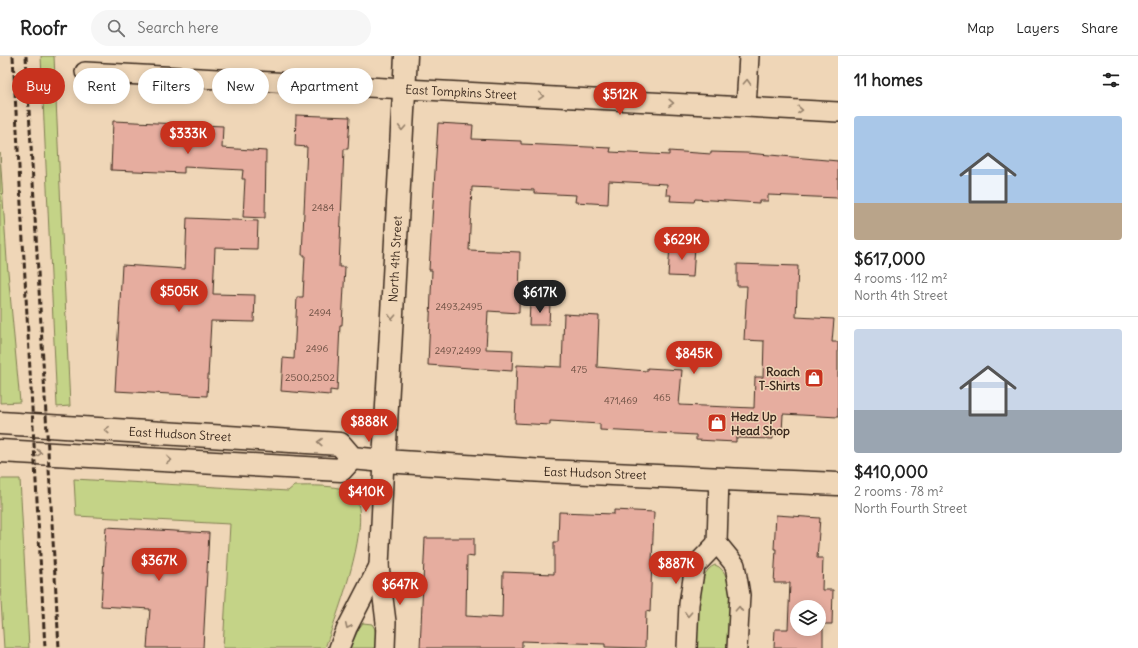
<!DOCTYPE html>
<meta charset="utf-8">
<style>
body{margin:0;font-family:Delius,sans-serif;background:#f6f6f6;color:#222;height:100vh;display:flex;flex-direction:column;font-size:15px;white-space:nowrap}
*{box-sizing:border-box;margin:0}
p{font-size:13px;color:#767676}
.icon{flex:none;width:22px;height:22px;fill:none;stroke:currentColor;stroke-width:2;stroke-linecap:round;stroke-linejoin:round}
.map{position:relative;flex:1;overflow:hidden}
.details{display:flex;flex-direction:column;background:#fff;width:300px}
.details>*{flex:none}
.banner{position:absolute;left:12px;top:12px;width:380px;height:36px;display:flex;gap:8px}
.buttons{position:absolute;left:790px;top:544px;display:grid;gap:8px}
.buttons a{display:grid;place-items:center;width:36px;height:36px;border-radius:50%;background:#fff;box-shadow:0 2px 10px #0003;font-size:20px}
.price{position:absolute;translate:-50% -34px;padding:0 9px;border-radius:14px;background:#c8321e;color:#fff;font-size:13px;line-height:26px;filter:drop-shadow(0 1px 2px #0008)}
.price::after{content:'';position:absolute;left:50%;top:24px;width:12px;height:9px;margin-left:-6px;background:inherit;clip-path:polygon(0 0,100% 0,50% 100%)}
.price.active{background:#222;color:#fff}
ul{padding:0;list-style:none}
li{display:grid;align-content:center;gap:8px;height:212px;padding:0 16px}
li+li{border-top:1px solid #e0e0e0}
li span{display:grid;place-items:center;height:124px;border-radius:4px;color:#555}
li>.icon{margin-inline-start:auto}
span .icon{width:72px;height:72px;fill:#fffc;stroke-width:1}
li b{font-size:17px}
h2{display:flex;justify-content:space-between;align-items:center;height:48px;padding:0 16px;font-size:17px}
.tag{padding:0 14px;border-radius:18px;background:#fff;box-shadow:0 2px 10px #0003;font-size:14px;line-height:36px}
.tag.active{background:#c8321e;color:#fff}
header{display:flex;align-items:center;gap:24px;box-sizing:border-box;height:56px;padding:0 20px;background:#fff;border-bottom:1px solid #e0e0e0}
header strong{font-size:19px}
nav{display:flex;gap:22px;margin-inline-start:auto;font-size:14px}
.search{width:280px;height:36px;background:#f6f6f6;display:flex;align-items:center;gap:10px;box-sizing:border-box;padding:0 14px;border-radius:22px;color:#767676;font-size:15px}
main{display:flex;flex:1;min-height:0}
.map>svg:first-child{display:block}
.green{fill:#c4d387;stroke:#807e52}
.building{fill:#e6ad9f;stroke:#3b2a1e;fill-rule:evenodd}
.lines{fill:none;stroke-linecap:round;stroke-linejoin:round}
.minor-casing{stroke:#3b2a1e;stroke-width:22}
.secondary-casing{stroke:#3b2a1e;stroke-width:25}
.primary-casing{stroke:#3b2a1e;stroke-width:25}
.minor{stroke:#efd6b7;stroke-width:19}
.secondary{stroke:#efd6b7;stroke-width:22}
.primary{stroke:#efd6b7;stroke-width:22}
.rail{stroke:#3b2a1e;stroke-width:3;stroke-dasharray:6 3;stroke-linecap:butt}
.oneway{stroke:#95806a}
.labels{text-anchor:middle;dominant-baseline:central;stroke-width:3;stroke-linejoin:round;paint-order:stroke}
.number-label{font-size:10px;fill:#664b3e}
.street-label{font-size:12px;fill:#3b2a1e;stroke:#efd6b7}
.poi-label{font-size:12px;font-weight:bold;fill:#3b2a1e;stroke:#efd6b7;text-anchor:end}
</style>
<header>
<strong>Roofr</strong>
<div class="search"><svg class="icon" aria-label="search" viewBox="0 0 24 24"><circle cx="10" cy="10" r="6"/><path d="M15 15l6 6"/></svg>Search here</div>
<nav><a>Map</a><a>Layers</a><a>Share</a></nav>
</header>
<main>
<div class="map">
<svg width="838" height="592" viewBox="0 0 838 592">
<rect width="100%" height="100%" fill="#efd6b7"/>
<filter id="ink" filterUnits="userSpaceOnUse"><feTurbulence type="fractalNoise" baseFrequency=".025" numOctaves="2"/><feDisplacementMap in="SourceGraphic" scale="8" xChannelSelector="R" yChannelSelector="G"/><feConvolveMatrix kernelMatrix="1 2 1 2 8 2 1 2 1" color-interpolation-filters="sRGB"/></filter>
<g filter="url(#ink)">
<g class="green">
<path d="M 41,0 L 54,0 L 70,350 L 57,351 Z"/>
<path d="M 0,97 L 7,205 L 20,346 L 0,347 Z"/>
<path d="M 0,423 L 20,423 L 29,592 L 4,592 L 0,529 Z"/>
<path d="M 74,423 L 288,435 L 294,430 C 309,430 339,428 351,437 C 378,455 334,566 325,592 L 223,592 L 230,468 L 76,460 Z"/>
<path d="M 715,509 C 738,516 728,573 727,592 L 696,592 C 697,572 693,517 715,509 Z"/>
<path d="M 363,567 L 372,568 L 375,573 L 376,580 L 376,592 L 350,592 L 359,572 Z"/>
</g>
<g class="building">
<path d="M 296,59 L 350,61 L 348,93 L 344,93 L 339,211 L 345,211 L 342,269 L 340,269 L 337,335 L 330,334 L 330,339 L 281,335 L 283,302 L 294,303 L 297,241 L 303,241 L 305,199 L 302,199 L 307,91 L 295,90 Z"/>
<path d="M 113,65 L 223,70 L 222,92 L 266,95 L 265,162 L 243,161 L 245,123 L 242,123 L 243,114 L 184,111 L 184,117 L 111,114 Z"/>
<path d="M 438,67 L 473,69 L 472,83 L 521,85 L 521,88 L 611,92 L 610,96 L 669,99 L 669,95 L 711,98 L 711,96 L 747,97 L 838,105 L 838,142 L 768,139 L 768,145 L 759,145 L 759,147 L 695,143 L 694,146 L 670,145 L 671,139 L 666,139 L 667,128 L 609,125 L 608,148 L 575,146 L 576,139 L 534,137 L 534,134 L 472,131 L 469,194 L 520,196 L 519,257 L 488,255 L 486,293 L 513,294 L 512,315 L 428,309 L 432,214 L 429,214 Z"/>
<path d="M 187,162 L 258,165 L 257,193 L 215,192 L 213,238 L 255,239 L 254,266 L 211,265 L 207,340 L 115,335 L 122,209 L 185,213 Z"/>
<path d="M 670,189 L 695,190 L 693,221 L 668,220 Z"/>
<path d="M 737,208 L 798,210 L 796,261 L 834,263 L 832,286 L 838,286 L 838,361 L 783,358 L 782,377 L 773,377 L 773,383 L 736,382 L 736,386 L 696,384 L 696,379 L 600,374 L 600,368 L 550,365 L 550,369 L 515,367 L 517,309 L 562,311 L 564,258 L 599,260 L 597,311 L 647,315 L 647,312 L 682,314 L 679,349 L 754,352 L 755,321 L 763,321 L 764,285 L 744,284 L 747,230 L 737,230 Z"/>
<path d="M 530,248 L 550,248 L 549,269 L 529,269 Z"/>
<path d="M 614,454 L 654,456 L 650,556 L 646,555 L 645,592 L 605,591 L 605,588 L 522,585 L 522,592 L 420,592 L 425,482 L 474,482 L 474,501 L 467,500 L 466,560 L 502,562 L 503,516 L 554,518 L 554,486 L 558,486 L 559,456 L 614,458 Z"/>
<path d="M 776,459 L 820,462 L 817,502 L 823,502 L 822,534 L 833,534 L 832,568 L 823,568 L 823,592 L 774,592 L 775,573 L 788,573 L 790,527 L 774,527 L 776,493 L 774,493 ZM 797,551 L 819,551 L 819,573 L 797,573 Z"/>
<path d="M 106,471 L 209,477 L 203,592 L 147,592 L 150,553 L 101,550 Z"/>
</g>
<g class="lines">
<g class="minor-casing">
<g id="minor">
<path d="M 85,16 L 838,56"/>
<path d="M 746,51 L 749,0"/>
<path d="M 384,405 L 379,510 L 386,566 L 385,592"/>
<path d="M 719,422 L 717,487 L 735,509 L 740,539 L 737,592"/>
<path d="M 339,592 L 347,572 L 379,510"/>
<path d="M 687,592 L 689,548 L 695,510 L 717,487"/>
</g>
</g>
<g class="secondary-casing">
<g id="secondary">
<path d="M 0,367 L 340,388 L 352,402 L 384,405"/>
<path d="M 0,395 L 341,414 L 352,402"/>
</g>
</g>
<g class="primary-casing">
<path id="primary" d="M 406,0 L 384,405 L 545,415 L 838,428"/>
</g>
<use href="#minor" class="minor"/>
<use href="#secondary" class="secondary"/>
<use href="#primary" class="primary"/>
<g class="rail">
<path d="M 13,0 L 45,592"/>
<path d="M 26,0 L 59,592"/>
</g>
</g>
<defs><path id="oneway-chevron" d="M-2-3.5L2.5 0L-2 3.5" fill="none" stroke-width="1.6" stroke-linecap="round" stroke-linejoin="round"/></defs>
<g class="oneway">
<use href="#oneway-chevron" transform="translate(747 26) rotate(-87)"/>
<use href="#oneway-chevron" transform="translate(541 40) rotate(3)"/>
<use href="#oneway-chevron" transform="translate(671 47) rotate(3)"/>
<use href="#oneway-chevron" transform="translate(800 54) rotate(3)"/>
<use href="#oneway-chevron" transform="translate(402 72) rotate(93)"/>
<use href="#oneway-chevron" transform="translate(392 261) rotate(93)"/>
<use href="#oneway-chevron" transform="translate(107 374) rotate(-177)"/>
<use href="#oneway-chevron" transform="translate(320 386) rotate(-177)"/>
<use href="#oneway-chevron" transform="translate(39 397) rotate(3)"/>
<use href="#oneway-chevron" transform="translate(169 404) rotate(3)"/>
<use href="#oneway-chevron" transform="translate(739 553) rotate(-87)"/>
<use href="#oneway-chevron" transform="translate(688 558) rotate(93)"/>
<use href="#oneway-chevron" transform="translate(348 570) rotate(115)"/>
</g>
</g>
<defs>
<g id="shop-square" transform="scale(1)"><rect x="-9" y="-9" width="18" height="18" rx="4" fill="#c8321e" stroke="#efd6b7"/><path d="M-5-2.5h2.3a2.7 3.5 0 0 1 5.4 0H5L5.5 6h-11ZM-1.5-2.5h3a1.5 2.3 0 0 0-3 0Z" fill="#fff"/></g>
</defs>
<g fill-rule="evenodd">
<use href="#shop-square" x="814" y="322"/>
<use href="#shop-square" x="717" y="367"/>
</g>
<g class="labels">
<g class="number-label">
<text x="323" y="151">2484</text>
<text x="459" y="250">2493,2495</text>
<text x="320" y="256">2494</text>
<text x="317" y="292">2496</text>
<text x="458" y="294">2497,2499</text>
<text x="579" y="313">475</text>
<text x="310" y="321">2500,2502</text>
<text x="662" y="341">465</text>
<text x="621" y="344">471,469</text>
</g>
<g class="street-label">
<text transform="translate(461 36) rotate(3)">East Tompkins Street</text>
<text transform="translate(395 203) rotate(-87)">North 4th Street</text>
<text transform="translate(180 378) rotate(3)">East Hudson Street</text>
<text transform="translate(595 417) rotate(2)">East Hudson Street</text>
</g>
<g class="poi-label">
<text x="800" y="315">Roach<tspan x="800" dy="14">T-Shirts</tspan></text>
<text x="731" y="360" text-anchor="start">Hedz Up<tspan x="731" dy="14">Head Shop</tspan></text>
</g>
</g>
</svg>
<div class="buttons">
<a><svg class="icon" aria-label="layers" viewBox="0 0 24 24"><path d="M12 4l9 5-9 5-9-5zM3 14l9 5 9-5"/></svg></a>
</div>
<b class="price" style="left:620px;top:60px">$512K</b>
<b class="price" style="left:188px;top:99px">$333K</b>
<b class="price" style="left:682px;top:205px">$629K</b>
<b class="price" style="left:179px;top:257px">$505K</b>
<b class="price active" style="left:540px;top:258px">$617K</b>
<b class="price" style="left:694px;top:319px">$845K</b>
<b class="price" style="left:369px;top:387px">$888K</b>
<b class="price" style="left:366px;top:457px">$410K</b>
<b class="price" style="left:159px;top:526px">$367K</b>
<b class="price" style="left:676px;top:529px">$887K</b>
<b class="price" style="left:400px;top:550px">$647K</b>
<div class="banner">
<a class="tag active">Buy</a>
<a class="tag">Rent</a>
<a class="tag">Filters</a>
<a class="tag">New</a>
<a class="tag">Apartment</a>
</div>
</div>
<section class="details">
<h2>11 homes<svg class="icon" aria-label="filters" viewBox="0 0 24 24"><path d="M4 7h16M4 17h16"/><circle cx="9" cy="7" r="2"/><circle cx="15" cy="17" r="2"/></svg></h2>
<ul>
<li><span style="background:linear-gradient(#a9c7e8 70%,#b9a48a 0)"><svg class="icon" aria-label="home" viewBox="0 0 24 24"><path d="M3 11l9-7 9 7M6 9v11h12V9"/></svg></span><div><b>$617,000</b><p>4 rooms · 112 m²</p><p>North 4th Street</p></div></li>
<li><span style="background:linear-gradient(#c9d6e8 65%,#9aa5b1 0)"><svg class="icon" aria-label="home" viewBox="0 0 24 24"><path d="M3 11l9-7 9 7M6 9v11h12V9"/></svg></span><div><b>$410,000</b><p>2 rooms · 78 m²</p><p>North Fourth Street</p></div></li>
</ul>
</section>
</main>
